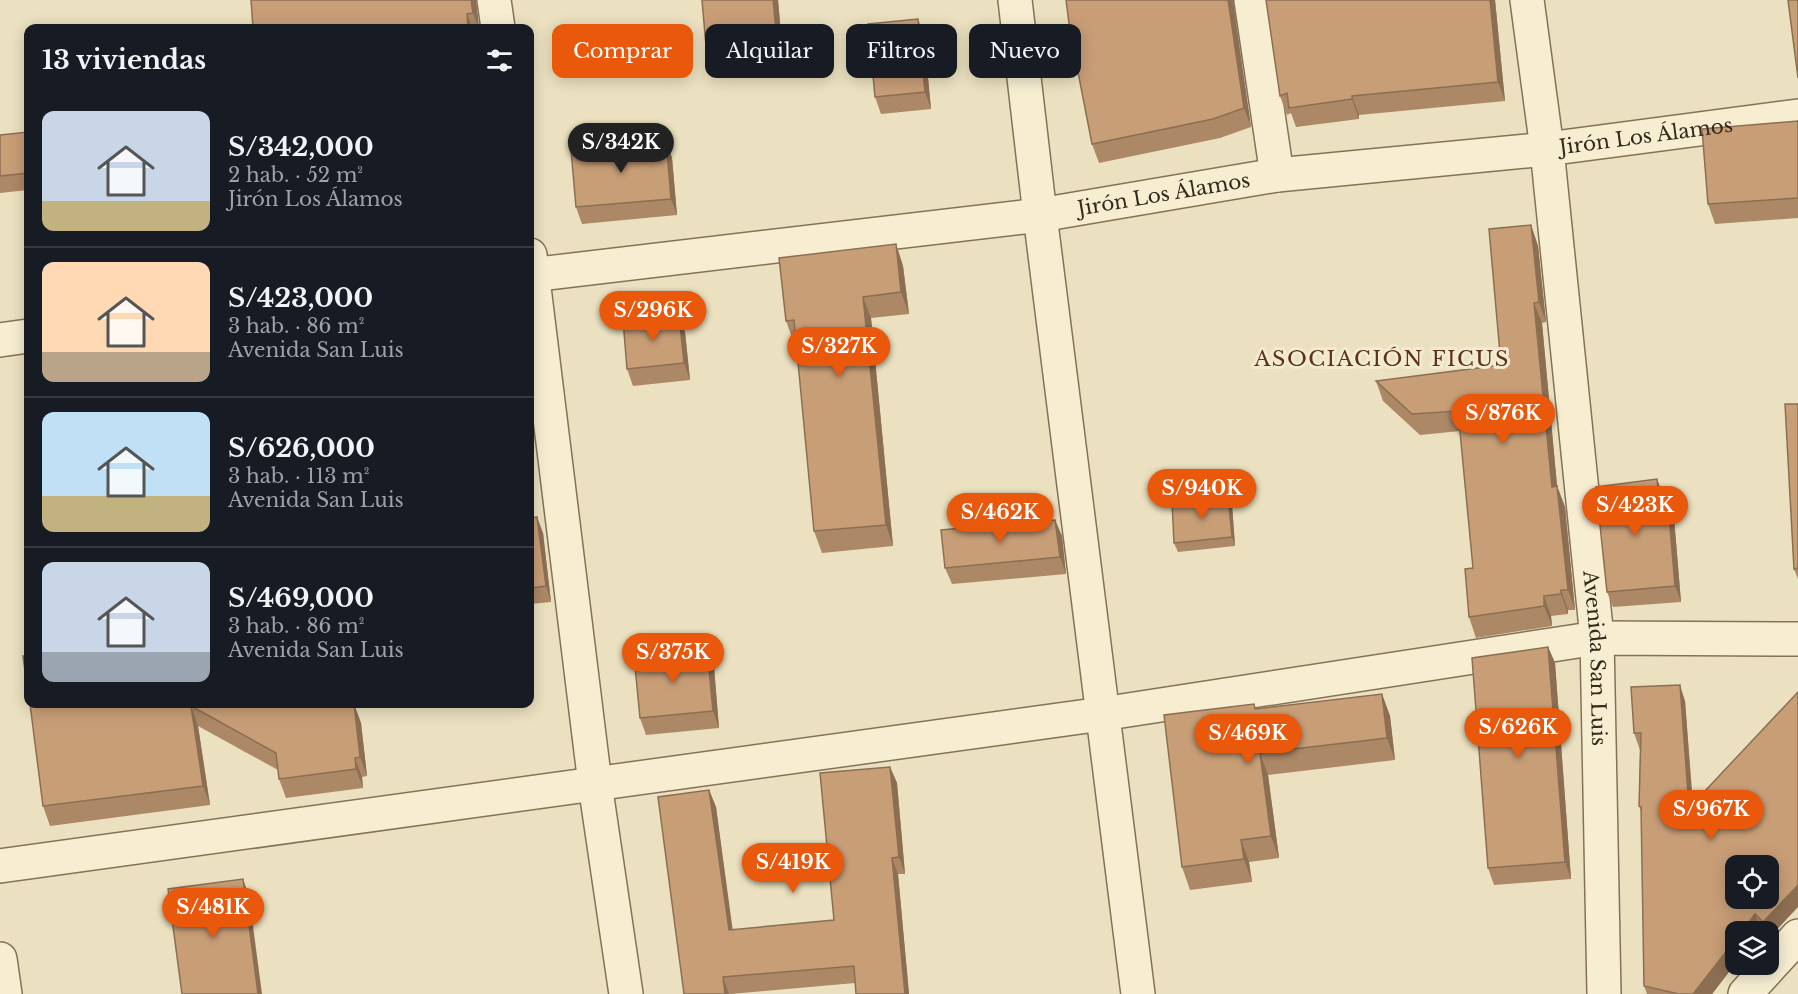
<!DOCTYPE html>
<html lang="es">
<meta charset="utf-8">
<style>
body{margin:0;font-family:"Libre Baskerville",serif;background:#20242c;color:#f1f3f6;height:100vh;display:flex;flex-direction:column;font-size:22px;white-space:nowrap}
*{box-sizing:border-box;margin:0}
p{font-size:20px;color:#9ea1a6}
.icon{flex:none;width:33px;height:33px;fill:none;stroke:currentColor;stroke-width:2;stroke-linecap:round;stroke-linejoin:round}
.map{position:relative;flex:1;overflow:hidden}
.details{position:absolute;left:24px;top:24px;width:510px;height:684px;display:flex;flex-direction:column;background:#171b24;border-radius:12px;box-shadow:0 3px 15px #0003}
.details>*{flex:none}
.top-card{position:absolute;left:552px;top:24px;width:570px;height:54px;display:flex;gap:12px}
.controls{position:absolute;left:1725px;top:855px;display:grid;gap:12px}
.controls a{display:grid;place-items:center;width:54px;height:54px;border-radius:12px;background:#171b24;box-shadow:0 3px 15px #0003;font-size:30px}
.price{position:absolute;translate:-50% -51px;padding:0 14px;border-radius:21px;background:#ea580c;color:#fff;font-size:20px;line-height:39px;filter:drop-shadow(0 2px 3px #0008)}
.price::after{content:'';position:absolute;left:50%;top:36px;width:18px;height:14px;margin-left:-9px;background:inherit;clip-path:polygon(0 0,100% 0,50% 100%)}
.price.selected{background:#222;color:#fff}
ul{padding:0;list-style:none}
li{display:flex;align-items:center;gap:18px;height:150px;padding:0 18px}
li+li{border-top:2px solid #363941}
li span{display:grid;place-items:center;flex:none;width:168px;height:120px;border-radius:12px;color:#555}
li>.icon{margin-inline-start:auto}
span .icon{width:72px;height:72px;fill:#fffc;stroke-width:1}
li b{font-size:26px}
h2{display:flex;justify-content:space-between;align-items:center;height:72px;padding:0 18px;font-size:26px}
.tag{padding:0 21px;border-radius:12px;background:#171b24;box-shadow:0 3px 15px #0003;font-size:21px;line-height:54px}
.tag.selected{background:#ea580c;color:#fff}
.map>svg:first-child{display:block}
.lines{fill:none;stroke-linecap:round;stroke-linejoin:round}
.minor-casing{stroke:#837259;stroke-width:36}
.minor{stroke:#f7eed2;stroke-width:33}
.wall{fill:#ac8866}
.shaded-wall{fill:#8c6f53}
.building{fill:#c89e77;stroke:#8c6f53;stroke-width:1.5;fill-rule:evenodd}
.labels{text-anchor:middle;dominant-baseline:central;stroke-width:6;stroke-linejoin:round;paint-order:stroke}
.street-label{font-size:20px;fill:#33291d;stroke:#f3ebcf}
.neighbourhood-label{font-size:21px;letter-spacing:1.5px;fill:#5e301e;stroke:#f3ebcf}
</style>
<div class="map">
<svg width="1798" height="994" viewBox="0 0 1798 994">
<rect width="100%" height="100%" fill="#ebe1c0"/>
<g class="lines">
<g class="minor-casing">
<g id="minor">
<path d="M 494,0 L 498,28"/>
<path d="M 1015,0 L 1040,215 L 1138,994"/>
<path d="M 1251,0 L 1277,175"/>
<path id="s1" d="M 1527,0 L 1547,149 L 1597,638 L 1604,994"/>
<path d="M 530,255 L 595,784 L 626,994"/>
<path id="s2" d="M 530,275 L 1040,215 L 1277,175 L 1547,149 L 1798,116"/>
<path d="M 0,340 L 28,336"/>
<path d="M 0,866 L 1102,714 L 1597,638 L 1798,639"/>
<path d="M 0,959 L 5,994"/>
<path d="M 1745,994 L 1798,936"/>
</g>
</g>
<use href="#minor" class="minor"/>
</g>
<g class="wall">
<path d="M 251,0 L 476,0 L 479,28 L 253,28 Z"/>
<path d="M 702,0 L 778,0 L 783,57 L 712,63 L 706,46 Z"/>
<path d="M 1495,0 L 1505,101 L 1359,115 L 1359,119 L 1296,127 L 1291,113 L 1287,115 L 1280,96 Z"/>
<path d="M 1232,2 L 1251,127 L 1220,138 L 1099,163 L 1092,144 Z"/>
<path d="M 924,36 L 931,109 L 881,114 L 875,97 Z"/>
<path d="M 1798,121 L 1798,218 L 1715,224 L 1708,204 Z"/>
<path d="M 28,132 L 28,190 L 0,193 L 0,135 Z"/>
<path d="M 666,141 L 672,158 L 677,215 L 582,224 L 576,207 Z"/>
<path d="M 1531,225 L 1538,246 L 1546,322 L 1542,323 L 1557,486 L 1565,507 L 1575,610 L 1568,610 L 1568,614 L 1551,616 L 1552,626 L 1476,638 L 1469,617 L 1473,568 L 1460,431 L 1420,435 L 1383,401 L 1376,381 L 1501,365 Z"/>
<path d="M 896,244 L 903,266 L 909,314 L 871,318 L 893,546 L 822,553 L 814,531 L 797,342 L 794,343 L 786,321 Z"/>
<path d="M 685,332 L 690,380 L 633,386 L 627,369 Z"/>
<path d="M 1798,404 L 1798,579 L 1794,569 Z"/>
<path d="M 1657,479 L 1663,495 L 1663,503 L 1674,518 L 1681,602 L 1613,607 L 1607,592 Z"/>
<path d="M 1232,505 L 1235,546 L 1178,552 L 1174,543 Z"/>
<path d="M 530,518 L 543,533 L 551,602 L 530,604 Z"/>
<path d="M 1055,520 L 1062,536 L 1066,574 L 952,584 L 945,568 Z"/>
<path d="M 1548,647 L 1555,663 L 1571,879 L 1494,885 L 1488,868 Z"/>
<path d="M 714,667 L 719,728 L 646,735 L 640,718 Z"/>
<path d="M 1798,692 L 1769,938 L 1768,932 L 1762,932 L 1761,930 L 1712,994 L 1647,994 L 1644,986 L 1641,811 L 1639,806 L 1640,750 L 1634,733 L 1685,701 L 1693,803 Z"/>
<path d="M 1382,694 L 1390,716 L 1395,760 L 1268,775 L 1279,858 L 1249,862 L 1252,882 L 1190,890 L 1182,867 L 1254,704 L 1256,709 Z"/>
<path d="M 30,704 L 354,704 L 361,723 L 367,776 L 362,777 L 363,788 L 286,798 L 279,779 L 278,770 L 198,726 L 210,805 L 50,826 L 43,806 Z"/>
<path d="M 890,767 L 897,783 L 905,874 L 898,874 L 909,994 L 856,994 L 855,983 L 731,994 L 684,994 L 709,790 L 716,807 L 732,930 L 834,920 Z"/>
</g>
<g class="shaded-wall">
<path d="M 471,0 L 476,0 L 479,28 L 473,13 Z"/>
<path d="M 773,0 L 778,0 L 783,57 L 777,40 Z"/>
<path d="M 1228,0 L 1233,0 L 1251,127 L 1244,108 Z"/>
<path d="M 1490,0 L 1495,0 L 1505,101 L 1498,82 Z"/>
<path d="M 467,14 L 472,28 L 468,28 Z"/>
<path d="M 918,19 L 924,36 L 931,109 L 925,92 Z"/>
<path d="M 1352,96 L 1359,115 L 1359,119 L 1352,99 Z"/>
<path d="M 666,141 L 672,158 L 677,215 L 671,199 Z"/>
<path d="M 1531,225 L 1538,246 L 1546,322 L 1539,302 Z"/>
<path d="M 896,244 L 903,266 L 909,314 L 901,292 Z"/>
<path d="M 863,297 L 871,318 L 893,546 L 886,525 Z"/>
<path d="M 1534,303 L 1542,323 L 1559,507 L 1552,487 Z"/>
<path d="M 679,315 L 685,332 L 690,380 L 684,363 Z"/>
<path d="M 1657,479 L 1663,495 L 1664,519 L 1659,504 Z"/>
<path d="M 1557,486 L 1565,507 L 1575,610 L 1568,590 Z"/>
<path d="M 1228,496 L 1232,505 L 1235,546 L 1232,537 Z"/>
<path d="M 1668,503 L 1674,518 L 1681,602 L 1675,586 Z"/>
<path d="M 537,517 L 543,533 L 551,602 L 546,586 Z"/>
<path d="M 1055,520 L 1062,536 L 1066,574 L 1060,557 Z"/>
<path d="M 1561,590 L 1568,610 L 1568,614 L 1561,594 Z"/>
<path d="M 1544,596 L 1551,616 L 1552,626 L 1544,606 Z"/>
<path d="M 1548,647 L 1555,663 L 1571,879 L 1565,862 Z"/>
<path d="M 707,650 L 714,667 L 719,728 L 713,711 Z"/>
<path d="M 1680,685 L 1685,701 L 1694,824 L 1689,808 Z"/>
<path d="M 1382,694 L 1390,716 L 1395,760 L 1387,738 Z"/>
<path d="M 354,704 L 361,723 L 367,776 L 360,757 Z"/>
<path d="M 191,706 L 198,726 L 210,805 L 203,786 Z"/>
<path d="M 1260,753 L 1268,775 L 1279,858 L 1271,836 Z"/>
<path d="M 355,758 L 362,777 L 363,788 L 356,769 Z"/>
<path d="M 890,767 L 897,783 L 905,874 L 899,857 Z"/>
<path d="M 709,790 L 716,807 L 735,947 L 729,930 Z"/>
<path d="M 1241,840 L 1249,862 L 1252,882 L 1244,859 Z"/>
<path d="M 892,858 L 898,874 L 909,994 L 905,994 Z"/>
<path d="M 243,879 L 249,896 L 262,994 L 258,994 Z"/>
<path d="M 1798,885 L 1798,907 L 1769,938 L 1768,932 L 1767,932 L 1763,922 Z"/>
<path d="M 1755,914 L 1761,930 L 1760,932 L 1742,932 Z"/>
<path d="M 1736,939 L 1736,963 L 1712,994 L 1693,994 Z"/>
<path d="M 723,977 L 729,994 L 725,994 Z"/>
</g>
<g class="building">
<path d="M 251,0 L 471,0 L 473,13 L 467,14 L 468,28 L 253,28 Z"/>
<path d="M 702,0 L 773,0 L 777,40 L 706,46 Z"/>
<path d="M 1066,0 L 1228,0 L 1244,108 L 1213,119 L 1092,144 L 1070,31 Z"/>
<path d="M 1266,0 L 1490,0 L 1498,82 L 1352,96 L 1352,99 L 1289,108 L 1287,93 L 1280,96 Z"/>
<path d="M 1788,0 L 1798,0 L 1798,78 Z"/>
<path d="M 918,19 L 925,92 L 875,97 L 868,24 Z"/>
<path d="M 1798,121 L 1798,198 L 1708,204 L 1702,129 Z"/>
<path d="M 28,132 L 28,173 L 0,176 L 0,135 Z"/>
<path d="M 666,141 L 671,199 L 576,207 L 571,150 Z"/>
<path d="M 1531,225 L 1539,302 L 1534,303 L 1552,487 L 1557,486 L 1568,590 L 1561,590 L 1561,594 L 1544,596 L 1544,606 L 1469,617 L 1465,569 L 1473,568 L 1458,411 L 1412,414 L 1376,381 L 1501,365 L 1489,229 Z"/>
<path d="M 896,244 L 901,292 L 863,297 L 886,525 L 814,531 L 794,320 L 786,321 L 779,258 Z"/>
<path d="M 679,315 L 684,363 L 627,369 L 623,320 Z"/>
<path d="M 1785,404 L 1798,404 L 1798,568 L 1794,569 Z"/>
<path d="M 1657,479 L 1659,504 L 1668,503 L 1675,586 L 1607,592 L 1596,487 Z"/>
<path d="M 1228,496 L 1232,537 L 1174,543 L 1172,502 Z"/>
<path d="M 537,517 L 546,586 L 530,588 L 530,518 Z"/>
<path d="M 1055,520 L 1060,557 L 945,568 L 941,530 Z"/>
<path d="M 1548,647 L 1565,862 L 1488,868 L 1472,658 Z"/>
<path d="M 707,650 L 713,711 L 640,718 L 634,656 Z"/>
<path d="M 23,656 L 28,656 L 28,694 Z"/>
<path d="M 1680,685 L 1689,808 L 1798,692 L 1798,885 L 1763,922 L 1755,914 L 1742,932 L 1736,932 L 1736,939 L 1693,994 L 1679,994 L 1644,986 L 1641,807 L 1639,806 L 1641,733 L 1634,733 L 1631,687 ZM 1736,866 L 1768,866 L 1768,898 L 1736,898 Z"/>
<path d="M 1382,694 L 1387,738 L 1260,753 L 1271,836 L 1241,840 L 1244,859 L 1182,867 L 1164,715 L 1254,704 L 1255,709 Z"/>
<path d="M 30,704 L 344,704 L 344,705 L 354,704 L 360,757 L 355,758 L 356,769 L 279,779 L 276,753 L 191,706 L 203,786 L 43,806 Z"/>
<path d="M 890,767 L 899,857 L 892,858 L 905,994 L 856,994 L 854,966 L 723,977 L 725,994 L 684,994 L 658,797 L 709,790 L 729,930 L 834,920 L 820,773 Z"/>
<path d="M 243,879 L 258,994 L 182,994 L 168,889 Z"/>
</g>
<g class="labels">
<g class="street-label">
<text stroke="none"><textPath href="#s2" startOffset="1125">Jirón Los Álamos</textPath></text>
<text stroke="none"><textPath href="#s2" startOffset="639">Jirón Los Álamos</textPath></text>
<text stroke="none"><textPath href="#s1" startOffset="662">Avenida San Luis</textPath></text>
</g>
<g class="neighbourhood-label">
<text x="1382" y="359">ASOCIACIÓN FICUS</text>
</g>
</g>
</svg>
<div class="controls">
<a><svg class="icon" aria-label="locate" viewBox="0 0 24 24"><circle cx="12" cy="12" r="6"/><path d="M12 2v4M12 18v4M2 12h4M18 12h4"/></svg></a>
<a><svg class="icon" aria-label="layers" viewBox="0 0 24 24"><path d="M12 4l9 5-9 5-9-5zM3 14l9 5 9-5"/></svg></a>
</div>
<b class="price selected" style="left:621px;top:174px">S/342K</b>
<b class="price" style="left:653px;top:342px">S/296K</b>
<b class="price" style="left:839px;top:378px">S/327K</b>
<b class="price" style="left:1503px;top:445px">S/876K</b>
<b class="price" style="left:1202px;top:520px">S/940K</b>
<b class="price" style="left:1635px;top:537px">S/423K</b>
<b class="price" style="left:1000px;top:544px">S/462K</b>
<b class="price" style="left:673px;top:684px">S/375K</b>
<b class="price" style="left:1518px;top:759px">S/626K</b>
<b class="price" style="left:1248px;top:765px">S/469K</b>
<b class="price" style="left:1711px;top:841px">S/967K</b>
<b class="price" style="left:793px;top:894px">S/419K</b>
<b class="price" style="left:213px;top:939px">S/481K</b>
<div class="top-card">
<a class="tag selected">Comprar</a>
<a class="tag">Alquilar</a>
<a class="tag">Filtros</a>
<a class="tag">Nuevo</a>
</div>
<section class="details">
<h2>13 viviendas<svg class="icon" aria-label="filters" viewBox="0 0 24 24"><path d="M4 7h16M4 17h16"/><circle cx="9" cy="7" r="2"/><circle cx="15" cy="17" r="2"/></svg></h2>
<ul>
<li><span style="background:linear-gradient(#c9d6e8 75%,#c2b280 0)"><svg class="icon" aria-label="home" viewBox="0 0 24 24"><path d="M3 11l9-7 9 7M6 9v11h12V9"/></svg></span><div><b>S/342,000</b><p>2 hab. · 52 m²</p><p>Jirón Los Álamos</p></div></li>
<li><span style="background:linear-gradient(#ffd9b3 75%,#b9a48a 0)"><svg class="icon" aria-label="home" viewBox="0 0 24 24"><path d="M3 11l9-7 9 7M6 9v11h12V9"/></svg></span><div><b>S/423,000</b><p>3 hab. · 86 m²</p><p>Avenida San Luis</p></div></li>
<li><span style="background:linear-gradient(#bfe0f5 70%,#c2b280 0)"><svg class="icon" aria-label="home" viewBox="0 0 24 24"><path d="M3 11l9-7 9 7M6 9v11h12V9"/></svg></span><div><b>S/626,000</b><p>3 hab. · 113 m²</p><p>Avenida San Luis</p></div></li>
<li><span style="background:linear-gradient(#c9d6e8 75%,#9aa5b1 0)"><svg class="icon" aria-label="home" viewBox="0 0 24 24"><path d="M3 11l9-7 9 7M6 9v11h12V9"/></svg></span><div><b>S/469,000</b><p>3 hab. · 86 m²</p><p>Avenida San Luis</p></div></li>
</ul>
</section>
</div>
